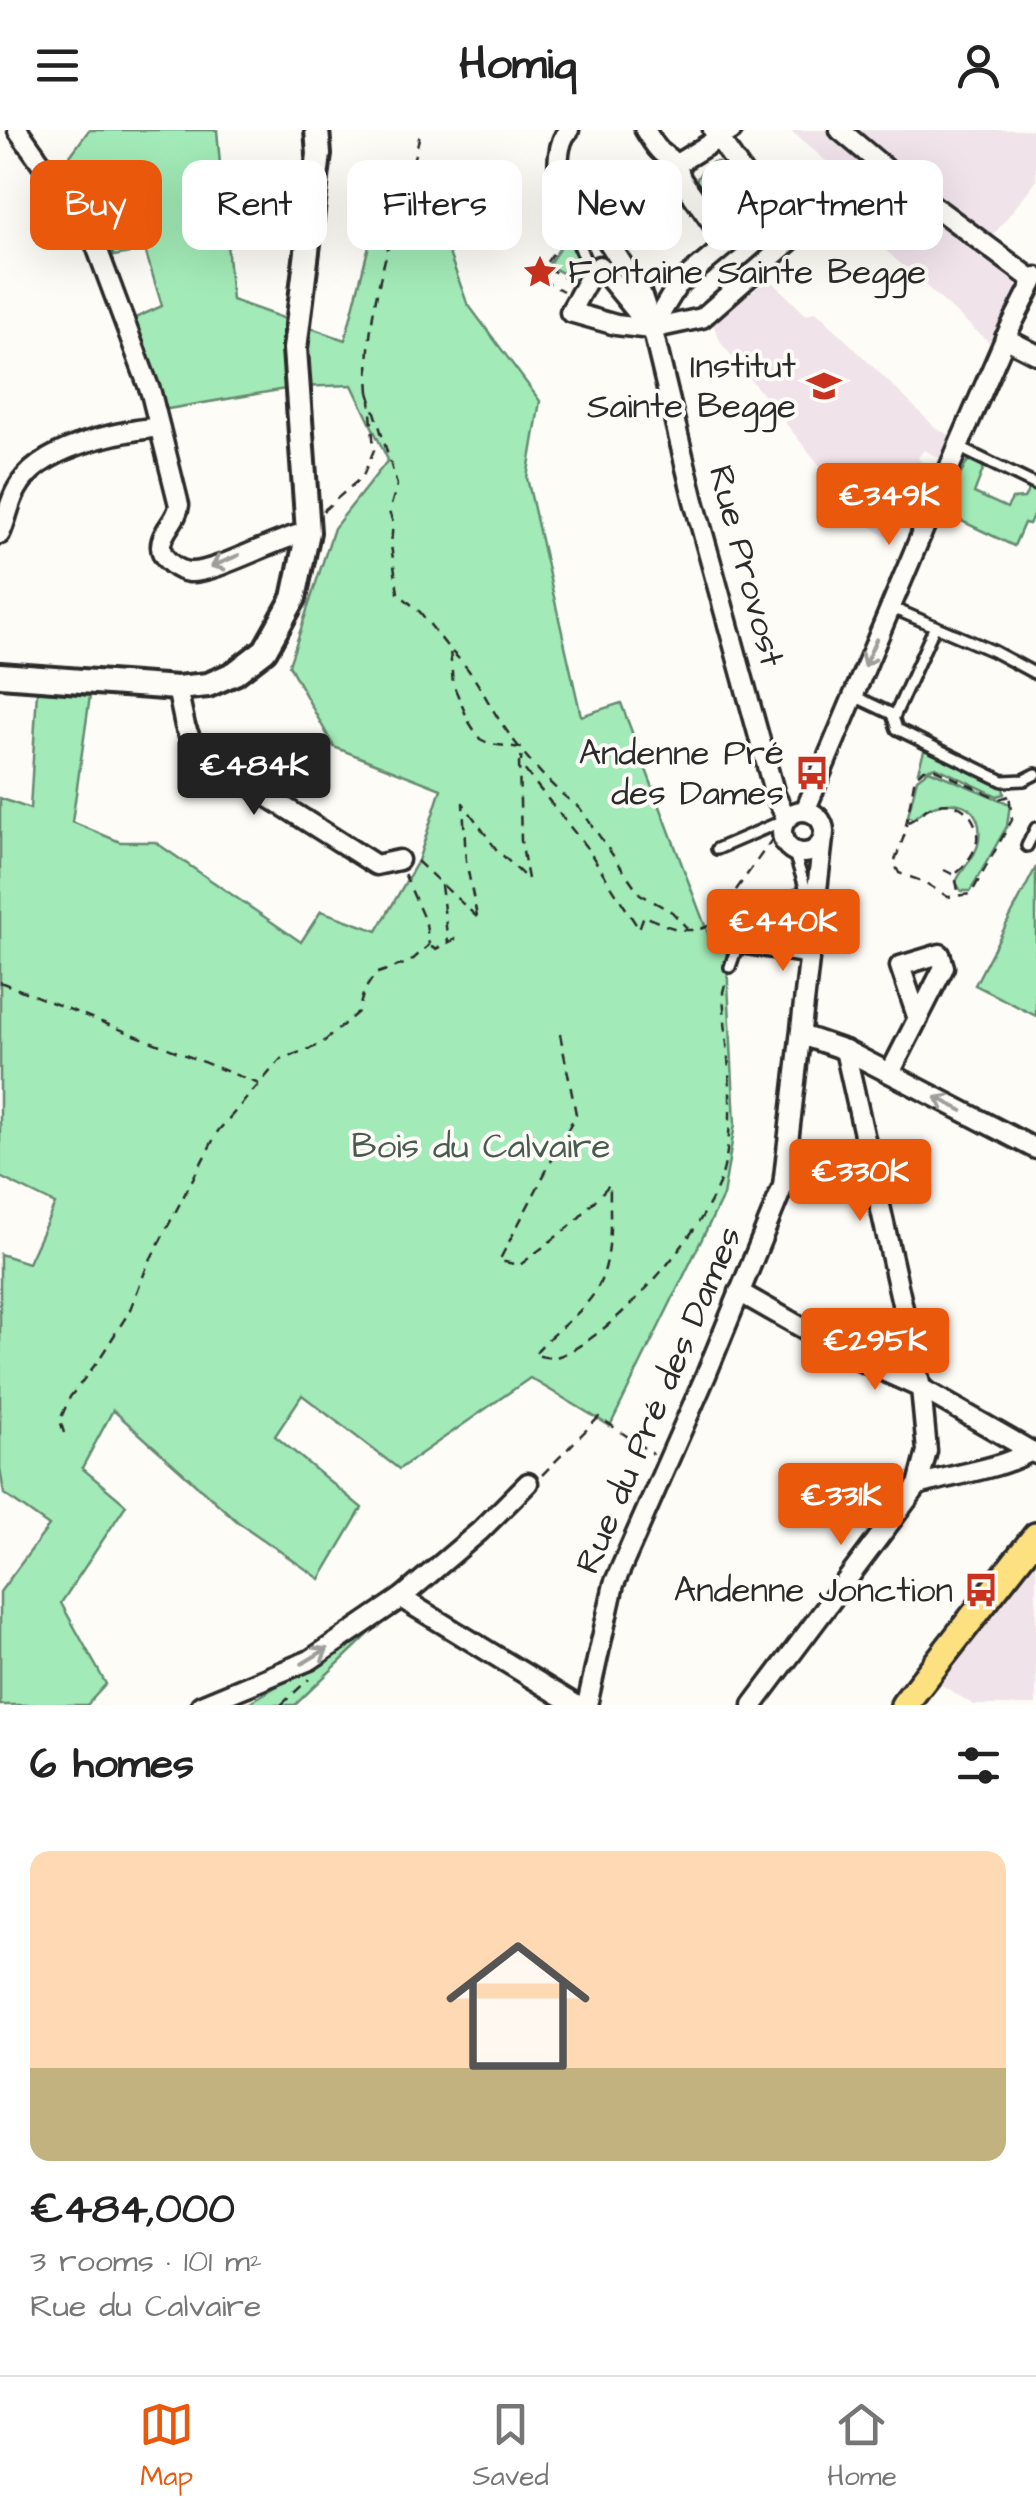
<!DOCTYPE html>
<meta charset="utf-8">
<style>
body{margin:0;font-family:"Architects Daughter",sans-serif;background:#f6f6f6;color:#222;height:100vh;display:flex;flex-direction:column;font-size:38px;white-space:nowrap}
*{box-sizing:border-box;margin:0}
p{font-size:32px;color:#767676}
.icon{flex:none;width:55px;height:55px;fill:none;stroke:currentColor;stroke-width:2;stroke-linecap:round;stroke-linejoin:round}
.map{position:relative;height:1575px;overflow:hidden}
.details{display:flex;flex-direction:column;background:#fff;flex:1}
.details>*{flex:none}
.top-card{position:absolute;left:30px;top:30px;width:978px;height:90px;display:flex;gap:20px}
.price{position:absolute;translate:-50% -85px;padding:0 22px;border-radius:10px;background:#ea580c;color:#fff;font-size:32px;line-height:65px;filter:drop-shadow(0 2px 5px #0008)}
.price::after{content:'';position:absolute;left:50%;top:60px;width:30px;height:22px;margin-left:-15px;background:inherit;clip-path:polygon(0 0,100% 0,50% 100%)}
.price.on{background:#222;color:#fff}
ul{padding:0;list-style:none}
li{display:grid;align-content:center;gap:20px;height:530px;padding:0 30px}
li+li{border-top:2px solid #e0e0e0}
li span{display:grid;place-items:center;height:310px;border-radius:20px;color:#555}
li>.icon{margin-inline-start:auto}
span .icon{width:180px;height:180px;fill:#fffc;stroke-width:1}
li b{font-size:42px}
h2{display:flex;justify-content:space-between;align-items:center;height:120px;padding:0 30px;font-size:42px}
.pill{padding:0 35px;border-radius:20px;background:#fff;box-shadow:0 10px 40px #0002;font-size:35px;line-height:90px}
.pill.on{background:#ea580c;color:#fff}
header{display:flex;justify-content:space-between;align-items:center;height:130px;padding:0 30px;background:#fff;font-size:45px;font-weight:700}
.tab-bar{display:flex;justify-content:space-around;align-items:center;height:140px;border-top:2px solid #e0e0e0;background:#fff;font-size:28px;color:#767676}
.tab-bar a{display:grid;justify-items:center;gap:5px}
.tab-bar .on{color:#ea580c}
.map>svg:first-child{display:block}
.built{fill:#f1e3ea}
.green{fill:#a2eab7;stroke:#668a71;stroke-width:2.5}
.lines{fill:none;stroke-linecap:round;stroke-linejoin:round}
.service-casing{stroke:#2b2b2b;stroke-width:16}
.minor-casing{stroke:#2b2b2b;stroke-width:25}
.secondary-casing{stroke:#2b2b2b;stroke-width:30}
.primary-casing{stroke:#2b2b2b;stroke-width:32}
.path{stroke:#2b2b2b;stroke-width:2.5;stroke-dasharray:10 8;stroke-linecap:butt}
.service{stroke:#fdfcf7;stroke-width:9}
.minor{stroke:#fdfcf7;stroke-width:18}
.secondary{stroke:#fdfcf7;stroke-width:22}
.primary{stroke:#fde080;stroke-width:25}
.oneway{stroke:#9e9e9b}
.labels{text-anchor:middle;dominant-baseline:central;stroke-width:8;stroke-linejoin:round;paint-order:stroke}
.poi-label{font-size:35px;fill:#2b2b2b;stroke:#fdfcf7;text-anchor:end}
.street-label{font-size:35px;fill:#2b2b2b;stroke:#fdfcf7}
.park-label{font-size:35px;fill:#495b4e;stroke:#fdfcf7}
</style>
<header><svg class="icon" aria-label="menu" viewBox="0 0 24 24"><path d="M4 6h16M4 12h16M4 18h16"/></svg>Homiq<svg class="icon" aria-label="person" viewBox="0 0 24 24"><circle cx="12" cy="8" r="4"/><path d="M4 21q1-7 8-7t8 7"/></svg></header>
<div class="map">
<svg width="1036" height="1575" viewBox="0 0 1036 1575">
<rect width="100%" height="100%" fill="#fdfcf7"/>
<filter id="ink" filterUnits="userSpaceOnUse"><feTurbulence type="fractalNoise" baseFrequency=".01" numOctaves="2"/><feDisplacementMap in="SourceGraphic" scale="20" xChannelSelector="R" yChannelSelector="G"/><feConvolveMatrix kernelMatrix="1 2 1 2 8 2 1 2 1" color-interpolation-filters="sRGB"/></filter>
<g filter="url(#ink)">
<g class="built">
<path d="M 790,0 L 1036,0 L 1036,51 L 980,122 L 1012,144 L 1017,157 L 992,215 L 846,85 L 827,59 L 839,42 Z"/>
<path d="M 769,148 L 806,185 L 816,181 L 937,299 L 952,306 L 941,329 L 924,320 L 918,328 L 933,343 L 904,371 L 886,407 L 866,393 L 721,213 L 713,194 Z"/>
<path d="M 1036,1430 L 1036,1575 L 974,1575 L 932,1549 Z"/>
</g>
<g class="green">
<path d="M 89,0 L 217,0 L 232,170 L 345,210 L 380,72 L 422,49 L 467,173 L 540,271 L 527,348 L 581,586 L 621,573 L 710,809 L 726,812 L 735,994 L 723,1066 L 610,1296 L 530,1248 L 399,1339 L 302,1265 L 275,1306 L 362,1378 L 320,1449 L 238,1392 L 113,1280 L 82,1338 L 126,1375 L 61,1473 L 106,1554 L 87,1575 L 0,1575 L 0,1462 L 49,1396 L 4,1364 L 0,1338 L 0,1124 L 28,1133 L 55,1074 L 0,1047 L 0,668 L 30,679 L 37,561 L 90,566 L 72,692 L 120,712 L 155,712 L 301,812 L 321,781 L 377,801 L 418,731 L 441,659 L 334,617 L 289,535 L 334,398 L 388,330 L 352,255 L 297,257 L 162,280 L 133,189 L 162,176 L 145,120 L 114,126 L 105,105 L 59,41 Z"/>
<path d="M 713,32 L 718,32 L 751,79 L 732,95 L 727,94 L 696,50 L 702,41 L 705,44 L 710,40 L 708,36 Z"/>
<path d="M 568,106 L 582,144 L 577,151 L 548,135 Z"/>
<path d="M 973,330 L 984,337 L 974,363 L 1007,378 L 1012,369 L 1024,368 L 1031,356 L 1036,359 L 1036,380 L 1029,394 L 1024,393 L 1014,416 L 947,384 L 944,378 L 967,332 Z"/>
<path d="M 925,618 L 1003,655 L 1004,664 L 997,666 L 936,637 L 918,641 Z"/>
<path d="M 929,640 L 1010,674 L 1007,696 L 970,761 L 961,761 L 956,752 C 962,737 977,727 979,710 C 985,666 939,664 913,689 L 908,686 L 917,649 Z"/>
<path d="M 1036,737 L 1036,886 L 975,855 Z"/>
<path d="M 373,1500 L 295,1575 L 245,1575 Z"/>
</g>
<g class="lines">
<g class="service-casing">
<g id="service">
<path d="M 560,66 L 590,143"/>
<path d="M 958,317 L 1036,355"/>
<path d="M 890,477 L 993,521 L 1036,544"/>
<path d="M 854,566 L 892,584 L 897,599 L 1003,651 L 1024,650 L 1036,644"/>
<path d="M 894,587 L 935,496"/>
<path d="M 1027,716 L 1036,698"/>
<path d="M 717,719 L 787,689"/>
<path d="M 793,720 L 807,763"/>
<path d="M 750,797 L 776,797 L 781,771 L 804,763"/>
<path d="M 730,837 L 737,817 L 808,828"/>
</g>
</g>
<g class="minor-casing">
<g id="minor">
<path d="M 18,0 L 92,105 L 151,263 L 179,375 C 178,390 160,402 161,417 C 161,429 178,441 189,442 C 214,444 276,408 308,402"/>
<path d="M 645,0 C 649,6 655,17 661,22 C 671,30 678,34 681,49 L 727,114 L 769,81"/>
<path d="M 840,0 L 904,54 L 1033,150"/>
<path d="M 675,35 L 732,0"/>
<path d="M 560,66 C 559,46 554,15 569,0"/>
<path d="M 582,71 L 641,163 L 651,193 L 694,371 L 775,665 L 787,689"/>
<path d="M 599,136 L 651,199 L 616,195 L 570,182 L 591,144 Z"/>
<path d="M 651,199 L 702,188 L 790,111 L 713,0"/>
<path d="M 651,199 L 677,156 L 727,114"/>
<path d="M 1005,208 L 1036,224"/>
<path d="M 0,404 C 7,389 9,372 17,359 C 39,317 116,302 159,297"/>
<path d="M 177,558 L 185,596 L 196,621 L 376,735 L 399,730"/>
<path d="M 805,681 L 958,317 L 1009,200 L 1036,147"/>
<circle cx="803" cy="702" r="21"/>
<path d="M 801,905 L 845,920 L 1036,1019"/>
<path d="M 890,943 L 944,837 L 940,824 L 900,836 L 918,889"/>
<path d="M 739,1162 L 861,1231 L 921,1258 L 1036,1324"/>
<path d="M 918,1355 C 954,1344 1001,1339 1031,1321"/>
<path d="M 401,1468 L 480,1401 L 528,1353"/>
<path d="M 201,1575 L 310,1530 L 401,1468 L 576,1575"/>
<path d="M 587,1575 L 614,1454 L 706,1245 L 783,1056 L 823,708"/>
<path d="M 753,1575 L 918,1355 L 927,1321 L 921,1258 L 845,920"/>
</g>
</g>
<g class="secondary-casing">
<path id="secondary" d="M 0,545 L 177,558 L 208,555 L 235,543 L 265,520 L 294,468 L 308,402 L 295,219 L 319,24 L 317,0"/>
</g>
<g class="primary-casing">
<path id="primary" d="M 904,1575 L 1036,1406"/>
</g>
<g class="path">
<path d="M 563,109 L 544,136 L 569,150"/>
<path d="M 543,137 L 536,147 L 563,161"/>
<path d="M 369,262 L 397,355 L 389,382 L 393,392 L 391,415 L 398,463 L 420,482 L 450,520 L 453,554 L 469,592 L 480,609 L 490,614 L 522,618 L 521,631"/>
<path d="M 369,262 C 362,173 401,86 421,0"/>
<path d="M 323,381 L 363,346 L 374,320 L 370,270"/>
<path d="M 452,522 C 473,541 483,564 498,588 C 516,616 551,659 579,677 L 640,764 L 672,782 L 687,798"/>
<path d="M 1009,666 L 999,669 L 935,639 L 924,639 L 915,647 L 904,706 L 894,733 L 899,743 L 924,752 L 948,767 L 971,764 L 1012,690 L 1009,663"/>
<path d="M 908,692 C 918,688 925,678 935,675 C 958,667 980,688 977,711 C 975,724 964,736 955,745 L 959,766"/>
<path d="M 417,731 L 478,788"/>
<path d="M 944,740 L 954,745"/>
<path d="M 528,749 L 521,711 L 519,633 L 587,718 L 639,799 L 644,785 C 666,797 689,807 712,794 L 773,708"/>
<path d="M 441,755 L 448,813"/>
<path d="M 477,786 L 466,731 L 463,673 L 496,719 L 525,747"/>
<path d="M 431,817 L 436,819 L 461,806"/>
<path d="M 0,852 L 259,954"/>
<path d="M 560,904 L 576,984 L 499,1131 L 520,1135 L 574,1093 L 610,1054 C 609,1096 616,1142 585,1175 C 569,1194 549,1204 534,1225 C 541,1226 550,1229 556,1227 C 611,1210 707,1099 722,1045 C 738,988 726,920 723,862 L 727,847"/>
<path d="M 64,1303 L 60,1290 L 70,1267 L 98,1231 L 129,1182 L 148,1134 L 218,1001 L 281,929 L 320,915 L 358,882 L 364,861 L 375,844 L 410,832 L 429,815 L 426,794 L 404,743"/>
<path d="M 542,1345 L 599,1287 L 653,1324"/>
<path d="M 281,1575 L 309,1549"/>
</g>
<use href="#service" class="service"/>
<use href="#minor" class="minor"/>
<use href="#secondary" class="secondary"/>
<use href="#primary" class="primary"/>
</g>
<defs><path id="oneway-shaft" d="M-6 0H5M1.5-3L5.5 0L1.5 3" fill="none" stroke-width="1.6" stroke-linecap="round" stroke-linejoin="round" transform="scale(2.5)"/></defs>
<g class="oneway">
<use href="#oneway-shaft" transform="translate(225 431) rotate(157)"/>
<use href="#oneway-shaft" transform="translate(870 523) rotate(114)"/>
<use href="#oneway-shaft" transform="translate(949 974) rotate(-153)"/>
<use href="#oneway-shaft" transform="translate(315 1526) rotate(-31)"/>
</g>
</g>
<defs>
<g id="sight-bare" transform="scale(2.7)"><path d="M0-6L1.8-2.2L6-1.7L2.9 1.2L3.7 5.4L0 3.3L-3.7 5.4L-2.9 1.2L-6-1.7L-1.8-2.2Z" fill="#c8321e" stroke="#fdfcf7" stroke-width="2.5" paint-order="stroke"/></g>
<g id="school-bare" transform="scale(2.7)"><path d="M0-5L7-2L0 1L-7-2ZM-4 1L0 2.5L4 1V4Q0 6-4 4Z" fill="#c8321e" stroke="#fdfcf7" stroke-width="2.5" paint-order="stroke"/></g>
<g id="bus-bare" transform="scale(2.7)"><path d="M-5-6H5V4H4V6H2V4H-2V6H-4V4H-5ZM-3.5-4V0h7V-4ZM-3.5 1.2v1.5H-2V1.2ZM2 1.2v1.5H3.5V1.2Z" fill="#c8321e" stroke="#fdfcf7" stroke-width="2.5" paint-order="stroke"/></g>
</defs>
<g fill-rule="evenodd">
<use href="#sight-bare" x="540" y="142"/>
<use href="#school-bare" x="824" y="256"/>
<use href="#bus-bare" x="812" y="643"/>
<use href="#bus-bare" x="981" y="1460"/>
</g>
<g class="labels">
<g class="poi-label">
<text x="568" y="142" text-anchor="start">Fontaine Sainte Begge</text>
<text x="796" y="236">Institut<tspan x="796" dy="40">Sainte Begge</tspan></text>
<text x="784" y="623">Andenne Pré<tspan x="784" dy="40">des Dames</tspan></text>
<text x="953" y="1460">Andenne Jonction</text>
</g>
<g class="street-label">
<text transform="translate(746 436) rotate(75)">Rue Provost</text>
<text transform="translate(659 1270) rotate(-67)">Rue du Pré des Dames</text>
</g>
<g class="park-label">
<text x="481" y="1016">Bois du Calvaire</text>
</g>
</g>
</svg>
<b class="price" style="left:889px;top:418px">€349K</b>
<b class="price on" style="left:254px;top:688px">€484K</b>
<b class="price" style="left:783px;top:844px">€440K</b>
<b class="price" style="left:860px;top:1094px">€330K</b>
<b class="price" style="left:875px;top:1263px">€295K</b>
<b class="price" style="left:841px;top:1418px">€331K</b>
<div class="top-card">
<a class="pill on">Buy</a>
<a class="pill">Rent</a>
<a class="pill">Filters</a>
<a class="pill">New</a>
<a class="pill">Apartment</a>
</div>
</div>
<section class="details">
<h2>6 homes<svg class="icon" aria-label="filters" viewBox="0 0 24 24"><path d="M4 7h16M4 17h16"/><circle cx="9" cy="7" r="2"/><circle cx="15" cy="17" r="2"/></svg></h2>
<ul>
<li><span style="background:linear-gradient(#ffd9b3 70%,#c2b280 0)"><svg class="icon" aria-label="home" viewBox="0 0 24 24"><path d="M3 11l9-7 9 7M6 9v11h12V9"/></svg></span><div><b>€484,000</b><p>3 rooms · 101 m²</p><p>Rue du Calvaire</p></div></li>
</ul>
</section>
<nav class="tab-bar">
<a class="on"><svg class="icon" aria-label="map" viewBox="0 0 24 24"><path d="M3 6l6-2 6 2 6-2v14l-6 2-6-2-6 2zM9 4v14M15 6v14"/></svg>Map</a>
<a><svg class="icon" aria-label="saved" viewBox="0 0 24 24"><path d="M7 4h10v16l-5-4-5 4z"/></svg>Saved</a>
<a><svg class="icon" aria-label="home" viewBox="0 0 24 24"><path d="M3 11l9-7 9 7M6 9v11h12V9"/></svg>Home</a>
</nav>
